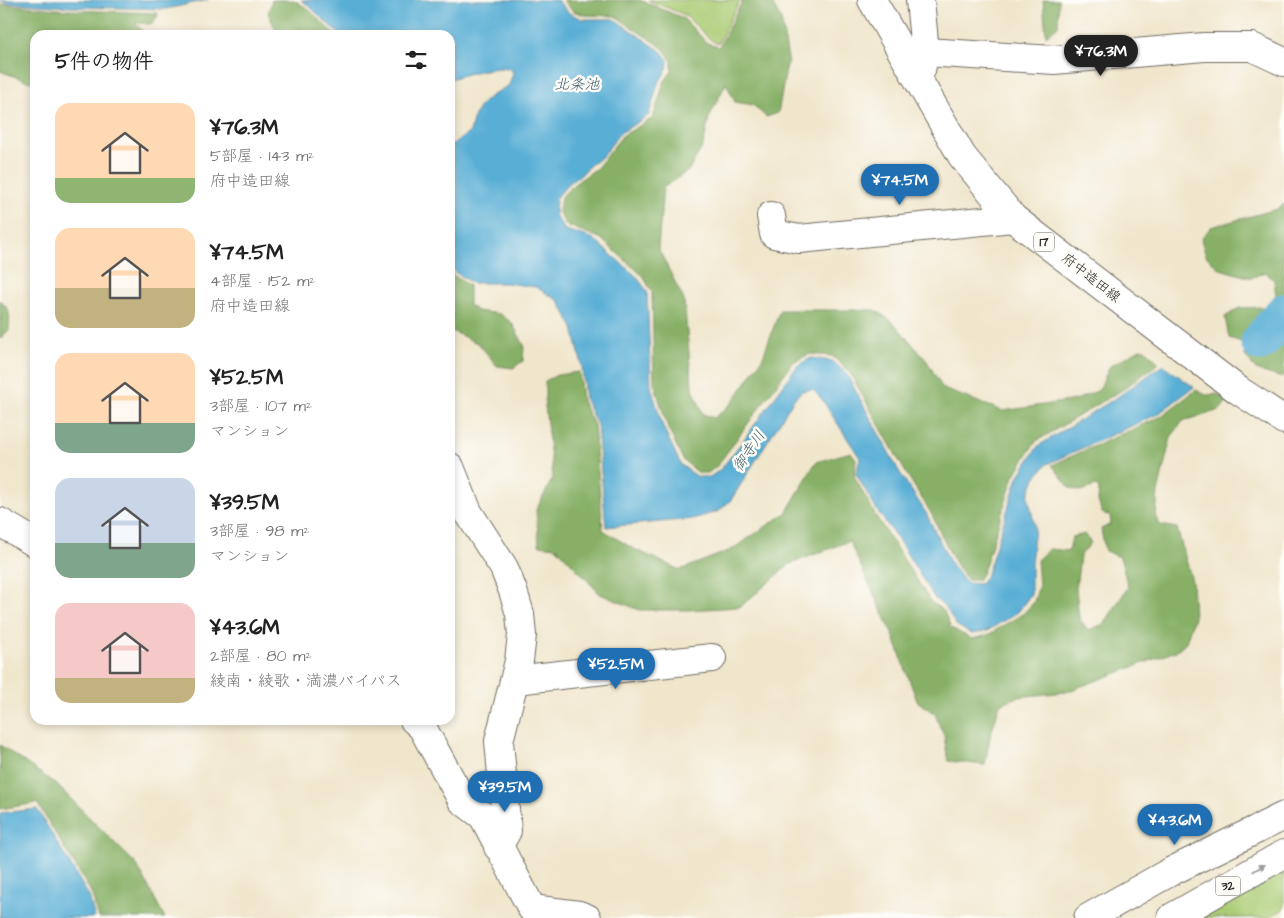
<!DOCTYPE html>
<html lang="ja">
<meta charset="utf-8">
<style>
body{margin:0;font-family:"Architects Daughter","Klee One",sans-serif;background:#f2f2f2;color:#222;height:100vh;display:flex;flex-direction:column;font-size:19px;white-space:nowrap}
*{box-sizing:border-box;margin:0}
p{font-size:16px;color:#767676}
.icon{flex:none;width:28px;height:28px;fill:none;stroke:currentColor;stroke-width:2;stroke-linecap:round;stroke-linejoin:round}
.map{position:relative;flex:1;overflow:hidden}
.panel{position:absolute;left:30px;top:30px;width:425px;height:695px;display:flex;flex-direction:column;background:#fff;border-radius:15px;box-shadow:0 2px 8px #0003}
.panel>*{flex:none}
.price{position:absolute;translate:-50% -42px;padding:0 11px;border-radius:18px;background:#1f6fb2;color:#fff;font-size:16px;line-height:32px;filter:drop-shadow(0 1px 2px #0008)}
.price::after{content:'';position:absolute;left:50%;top:30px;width:15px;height:11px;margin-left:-8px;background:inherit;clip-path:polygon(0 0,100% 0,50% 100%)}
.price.current{background:#222;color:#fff}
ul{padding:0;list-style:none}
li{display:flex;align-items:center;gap:15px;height:125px;padding:0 25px}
li span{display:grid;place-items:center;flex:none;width:140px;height:100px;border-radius:15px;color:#555}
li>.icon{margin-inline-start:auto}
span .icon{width:60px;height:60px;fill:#fffc;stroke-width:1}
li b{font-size:21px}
h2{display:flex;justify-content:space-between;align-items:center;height:60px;padding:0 25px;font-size:21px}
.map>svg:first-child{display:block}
.green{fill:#aacc74;stroke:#6a7c50}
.forest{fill:#87b066;stroke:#596e48}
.water{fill:#59aed5;stroke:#426c80}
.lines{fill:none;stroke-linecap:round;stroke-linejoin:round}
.river{stroke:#59aed5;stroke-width:39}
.minor-casing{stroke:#706c63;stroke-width:30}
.major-casing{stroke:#706c63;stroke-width:30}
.highway-casing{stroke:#706c63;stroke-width:30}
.minor{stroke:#fff;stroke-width:28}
.major{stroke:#fff;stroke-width:28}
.highway{stroke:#fff;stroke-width:28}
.oneway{fill:#a0a0a0}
.labels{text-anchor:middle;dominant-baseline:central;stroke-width:5;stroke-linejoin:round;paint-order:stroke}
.shield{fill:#fdfcf7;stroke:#6a6a68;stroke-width:1}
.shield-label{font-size:12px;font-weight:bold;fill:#2b2b2b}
.street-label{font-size:14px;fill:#2b2b2b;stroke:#fdfcf7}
.water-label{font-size:15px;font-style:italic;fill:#3d5f6f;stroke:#fdfcf7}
</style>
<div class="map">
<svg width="1284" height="918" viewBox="0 0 1284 918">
<rect width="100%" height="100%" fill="#fdfcf7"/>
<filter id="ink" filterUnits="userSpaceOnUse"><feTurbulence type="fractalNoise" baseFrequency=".02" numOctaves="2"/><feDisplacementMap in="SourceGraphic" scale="10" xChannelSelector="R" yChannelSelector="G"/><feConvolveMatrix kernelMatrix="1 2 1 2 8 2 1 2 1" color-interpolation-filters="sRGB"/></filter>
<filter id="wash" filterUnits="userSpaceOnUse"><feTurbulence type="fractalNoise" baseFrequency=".0096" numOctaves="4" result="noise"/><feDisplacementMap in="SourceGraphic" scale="20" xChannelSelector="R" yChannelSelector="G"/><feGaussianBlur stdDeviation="1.12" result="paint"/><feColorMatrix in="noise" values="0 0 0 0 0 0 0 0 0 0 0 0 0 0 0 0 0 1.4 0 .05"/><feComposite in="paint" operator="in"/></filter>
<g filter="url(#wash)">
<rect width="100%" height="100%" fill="#f0e6cc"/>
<g class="green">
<path d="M 648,0 L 740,0 L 718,44 L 711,40 L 685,15 Z"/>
<path d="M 1284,869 L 1284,909 L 1268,918 L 1198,918 Z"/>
</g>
<g class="forest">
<path d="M 272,0 L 294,0 L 308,9 L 335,35 L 280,35 L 277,32 L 268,13 Z"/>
<path d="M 563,0 L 640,0 L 683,18 L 707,43 L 719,47 L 743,0 L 770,0 L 781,19 L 788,59 L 778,113 L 766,117 L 753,105 L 735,102 L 726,83 L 709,118 L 703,146 L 689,170 L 663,188 L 658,248 L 684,300 L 692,386 L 703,414 L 714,418 L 731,404 L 762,359 L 780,310 L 875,310 L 893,322 L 927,361 L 943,389 L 1003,411 L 1076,400 L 1099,390 L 1110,366 L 1140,349 L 1145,349 L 1159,363 L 1122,390 L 1035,442 L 1014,476 L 983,572 L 978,580 L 968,580 L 956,565 L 931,513 L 906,473 L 850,373 L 832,356 L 810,354 L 793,362 L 717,466 L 708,473 L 699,473 L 683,460 L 668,428 L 654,383 L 652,292 L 643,276 L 600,238 L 566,225 L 559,213 L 561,197 L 573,185 L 597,168 L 622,136 L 653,118 L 664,82 L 672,71 L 672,61 L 663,48 L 615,16 L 584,15 L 573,11 Z"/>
<path d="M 1043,0 L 1059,0 L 1058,26 L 1046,36 Z"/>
<path d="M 0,4 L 67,10 L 158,13 L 157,17 L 151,24 L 135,23 L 146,35 L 35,35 L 35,81 L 30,82 L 0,71 Z"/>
<path d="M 1284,204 L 1284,306 L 1258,338 L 1245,343 L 1229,338 L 1225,317 L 1239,308 L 1264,307 L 1276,296 L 1274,280 L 1265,272 L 1251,278 L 1220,269 L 1206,256 L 1201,239 L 1211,227 L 1277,209 Z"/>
<path d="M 450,273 L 469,286 L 469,305 L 477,311 L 500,314 L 512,323 L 524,345 L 523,361 L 513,368 L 497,366 L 479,344 L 450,330 Z"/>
<path d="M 0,300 C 11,310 10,316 9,330 L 0,339 Z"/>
<path d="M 1284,320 L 1284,376 L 1279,377 L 1256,370 L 1244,354 L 1264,346 Z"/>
<path d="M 579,372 L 582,401 L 594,425 L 603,530 L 632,548 L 680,570 L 731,550 L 786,513 L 816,462 L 851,452 L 856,459 L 854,476 L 874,513 L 931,602 L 944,611 L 951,628 L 972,639 L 988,635 L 1024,613 L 1034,602 L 1039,585 L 1037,560 L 1049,549 L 1069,551 L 1072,537 L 1085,534 L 1091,543 L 1080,556 L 1076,589 L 1079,618 L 1088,630 L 1104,624 L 1128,587 L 1120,557 L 1105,551 L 1101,529 L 1111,524 L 1110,516 L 1102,513 L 1098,501 L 1099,489 L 1096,486 L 1081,491 L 1070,488 L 1052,465 L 1160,417 L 1196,390 L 1206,395 L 1218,394 L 1227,401 L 1220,410 L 1183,421 L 1171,437 L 1158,492 L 1156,516 L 1160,525 L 1177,528 L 1192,581 L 1194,617 L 1186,642 L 1176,651 L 1066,692 L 1018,697 L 1000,704 L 990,737 L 985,765 L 948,761 L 944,736 L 935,714 L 917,701 L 893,635 L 849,541 L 790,564 L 740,607 L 688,610 L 639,610 L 600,594 L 556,547 L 539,545 L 536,510 L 553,478 L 545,406 L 545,381 L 557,375 Z"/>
<path d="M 0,745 L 56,784 L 137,865 L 165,918 L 99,918 L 91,892 L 37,803 L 0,809 Z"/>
</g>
<g class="water">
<path d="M 0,0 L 208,0 L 166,9 L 71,7 L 6,3 Z"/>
<path d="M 301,0 L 557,0 L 569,13 L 582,19 L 614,19 L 661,51 L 668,60 L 667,69 L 658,84 L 649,115 L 619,134 L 603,156 L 590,165 L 580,176 L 572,180 L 556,198 L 555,215 L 565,230 L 592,238 L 636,276 L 647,291 L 651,387 L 663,427 L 681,465 L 698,477 L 710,477 L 721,469 L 746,437 L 797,366 L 811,358 L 832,361 L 846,373 L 900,473 L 926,513 L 953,568 L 967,583 L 980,584 L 987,574 L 1018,477 L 1038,446 L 1116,398 L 1163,365 L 1194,387 L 1158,414 L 1047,464 L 1035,478 L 1028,496 L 1035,527 L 1031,563 L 1031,594 L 1018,612 L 987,631 L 972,634 L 956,625 L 946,608 L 935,599 L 897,538 L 876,509 L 856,474 L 860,458 L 821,398 L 812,389 L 802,391 L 794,399 L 731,500 L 719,511 L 693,519 L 606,527 L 597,425 L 585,400 L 582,366 L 573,328 L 559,301 L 536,287 L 506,283 L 472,283 L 450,269 L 450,144 L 452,145 L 470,132 C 477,102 484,100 509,85 L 513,73 L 510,68 C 490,67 470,73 450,79 L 450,35 L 340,35 L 308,5 Z"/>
<path d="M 37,809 L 89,896 L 95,918 L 0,918 L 0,813 Z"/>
</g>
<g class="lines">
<path class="river" d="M 1260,342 L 1284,313"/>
</g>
</g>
<g filter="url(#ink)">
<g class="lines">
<g class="minor-casing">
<g id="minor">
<path d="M 920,0 L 925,52 L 921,70"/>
<path d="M 925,52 L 1054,60 L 1204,47 L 1252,47 L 1284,62"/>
<path d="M 771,216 L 774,234 L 799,239 L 1013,218"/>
<path d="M 450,467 L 468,512 L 504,568 L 513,591 L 520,614 L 522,635 L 519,661 L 499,741 L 507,831 L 498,847"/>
<path d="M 0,522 L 35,543"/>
<path d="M 515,680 L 712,658"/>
<path d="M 414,720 L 422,727 L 462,800 L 483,816 L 532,909 L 579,915 L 587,918"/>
<path d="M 1088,918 L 1170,872 L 1284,816"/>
</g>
</g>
<g class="major-casing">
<path id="major" d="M 872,0 L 962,156 L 1013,218 L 1238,390 L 1284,420"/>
</g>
<g class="highway-casing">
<path id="highway" d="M 1171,918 L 1284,854"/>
</g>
<use href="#minor" class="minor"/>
<use href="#major" class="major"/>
<use href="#highway" class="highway"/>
</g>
<defs><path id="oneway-solid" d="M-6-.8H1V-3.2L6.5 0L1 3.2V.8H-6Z" transform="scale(1.25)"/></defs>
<use class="oneway" href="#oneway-solid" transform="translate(1259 868) rotate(-30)"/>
</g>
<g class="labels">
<g class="shield">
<rect x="1034" y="232.5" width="20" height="19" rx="4"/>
<rect x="1215.5" y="876.5" width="25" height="19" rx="4"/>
</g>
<g class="shield-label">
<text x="1044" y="242">17</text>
<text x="1228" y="886">32</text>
</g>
<g class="street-label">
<text transform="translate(1091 278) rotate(38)">府中造田線</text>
</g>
<g class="water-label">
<text x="577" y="84">北条池</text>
<text transform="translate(749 451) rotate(-56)">御寺川</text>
</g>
</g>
</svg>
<b class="price current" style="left:1101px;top:77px">¥76.3M</b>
<b class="price" style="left:900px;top:206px">¥74.5M</b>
<b class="price" style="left:616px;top:690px">¥52.5M</b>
<b class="price" style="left:505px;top:813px">¥39.5M</b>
<b class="price" style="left:1175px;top:846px">¥43.6M</b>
<section class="panel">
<h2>5件の物件<svg class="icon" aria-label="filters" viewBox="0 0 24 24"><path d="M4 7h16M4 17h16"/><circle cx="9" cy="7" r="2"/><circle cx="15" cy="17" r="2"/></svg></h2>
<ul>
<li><span style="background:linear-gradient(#ffd9b3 75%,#8fb573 0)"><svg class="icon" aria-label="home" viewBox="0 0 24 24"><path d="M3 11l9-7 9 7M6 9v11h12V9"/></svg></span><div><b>¥76.3M</b><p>5部屋 · 143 m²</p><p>府中造田線</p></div></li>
<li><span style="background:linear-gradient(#ffd9b3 60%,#c2b280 0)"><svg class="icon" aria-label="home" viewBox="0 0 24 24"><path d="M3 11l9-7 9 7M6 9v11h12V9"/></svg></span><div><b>¥74.5M</b><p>4部屋 · 152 m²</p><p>府中造田線</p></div></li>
<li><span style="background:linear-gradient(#ffd9b3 70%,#7fa58c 0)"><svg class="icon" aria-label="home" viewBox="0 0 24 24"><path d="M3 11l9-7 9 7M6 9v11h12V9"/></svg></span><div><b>¥52.5M</b><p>3部屋 · 107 m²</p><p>マンション</p></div></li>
<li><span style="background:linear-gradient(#c9d6e8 65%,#7fa58c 0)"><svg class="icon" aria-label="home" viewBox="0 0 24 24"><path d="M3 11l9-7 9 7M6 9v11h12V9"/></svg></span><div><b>¥39.5M</b><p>3部屋 · 98 m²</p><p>マンション</p></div></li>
<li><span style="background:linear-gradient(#f6c9c9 75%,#c2b280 0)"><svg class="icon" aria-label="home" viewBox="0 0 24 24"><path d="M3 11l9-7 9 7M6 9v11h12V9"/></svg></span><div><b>¥43.6M</b><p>2部屋 · 80 m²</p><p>綾南・綾歌・満濃バイパス</p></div></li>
</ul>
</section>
</div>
